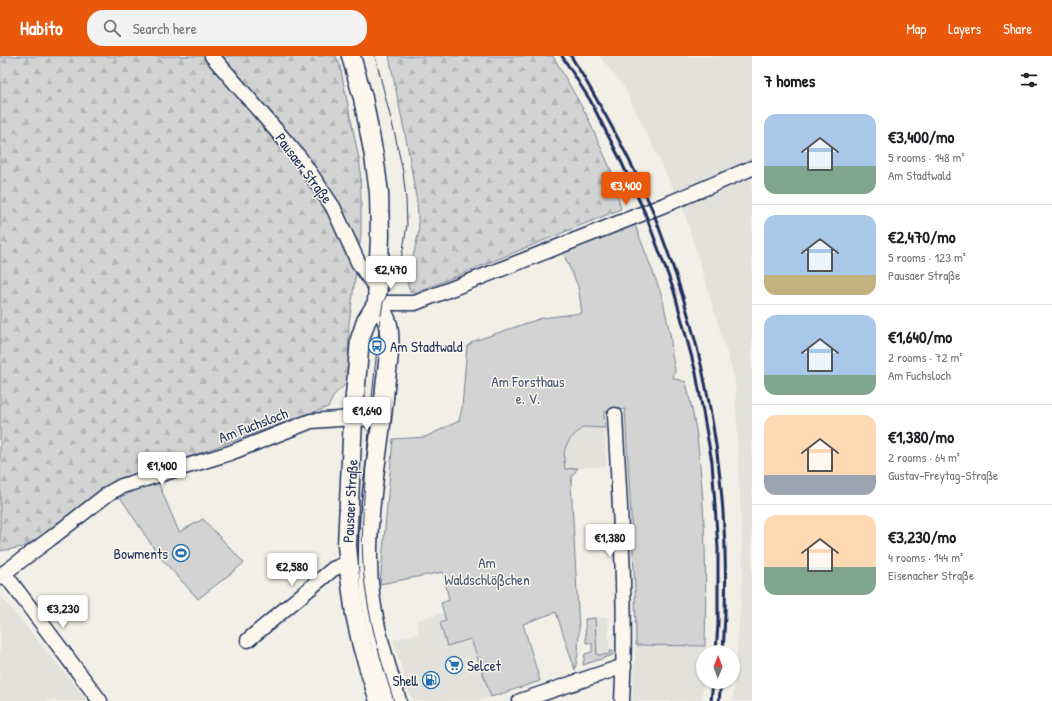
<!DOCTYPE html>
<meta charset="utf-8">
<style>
body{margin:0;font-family:"Patrick Hand",sans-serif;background:#f2f2f2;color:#202124;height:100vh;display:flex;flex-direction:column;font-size:15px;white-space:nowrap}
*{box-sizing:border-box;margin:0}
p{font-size:13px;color:#757577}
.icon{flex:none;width:22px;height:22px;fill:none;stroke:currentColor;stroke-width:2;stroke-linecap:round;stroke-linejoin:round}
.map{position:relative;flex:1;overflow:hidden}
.drawer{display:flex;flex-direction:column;background:#fff;width:300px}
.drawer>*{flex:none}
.needle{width:26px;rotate:1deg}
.tools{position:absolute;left:696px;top:589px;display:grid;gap:8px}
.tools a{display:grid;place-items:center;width:44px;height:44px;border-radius:50%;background:#fff;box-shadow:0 1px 3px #0004;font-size:20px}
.price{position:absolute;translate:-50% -34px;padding:0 9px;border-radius:4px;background:#fff;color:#222;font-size:13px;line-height:26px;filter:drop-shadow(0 1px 2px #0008)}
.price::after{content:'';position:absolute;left:50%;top:24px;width:12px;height:9px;margin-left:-6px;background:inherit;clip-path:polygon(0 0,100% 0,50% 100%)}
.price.current{background:#ea580c;color:#fff}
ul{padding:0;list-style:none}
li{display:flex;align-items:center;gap:12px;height:100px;padding:0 12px}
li+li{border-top:1px solid #e0e0e0}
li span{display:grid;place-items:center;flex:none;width:112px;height:80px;border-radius:12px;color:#555}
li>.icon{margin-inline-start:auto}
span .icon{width:48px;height:48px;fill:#fffc;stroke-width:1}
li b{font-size:17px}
h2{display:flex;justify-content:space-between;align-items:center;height:48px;padding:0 12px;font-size:17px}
header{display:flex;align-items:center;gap:24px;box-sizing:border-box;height:56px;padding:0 20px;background:#ea580c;color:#fff}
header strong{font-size:19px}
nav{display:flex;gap:22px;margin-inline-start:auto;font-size:14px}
.search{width:280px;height:36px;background:#f2f2f2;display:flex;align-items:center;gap:10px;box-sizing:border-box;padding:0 14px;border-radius:16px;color:#757577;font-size:15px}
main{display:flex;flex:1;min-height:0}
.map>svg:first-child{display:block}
.built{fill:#e2e1dc}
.green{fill:#d2d3d2;stroke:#768198}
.forest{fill:url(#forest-firs);stroke:#768198}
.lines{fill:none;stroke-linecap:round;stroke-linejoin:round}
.minor-casing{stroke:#1b2f5e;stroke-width:17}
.major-casing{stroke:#1b2f5e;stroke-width:21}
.minor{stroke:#fbf7ec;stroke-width:14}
.major{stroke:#fbf7ec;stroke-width:18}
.tram{stroke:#1b2f5e;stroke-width:1}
.rail{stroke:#1b2f5e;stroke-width:3}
.labels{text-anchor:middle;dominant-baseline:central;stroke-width:3;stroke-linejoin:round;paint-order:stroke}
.street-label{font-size:15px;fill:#1b2f5e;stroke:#fbf7ec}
.poi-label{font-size:15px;fill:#1b2f5e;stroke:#fbf7ec;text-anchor:start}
.park-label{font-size:15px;fill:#49587b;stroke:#fbf7ec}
</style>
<header>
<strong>Habito</strong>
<div class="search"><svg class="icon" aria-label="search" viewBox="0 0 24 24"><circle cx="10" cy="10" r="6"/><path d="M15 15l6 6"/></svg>Search here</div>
<nav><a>Map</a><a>Layers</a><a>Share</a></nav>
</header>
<main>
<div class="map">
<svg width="752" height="645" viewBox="0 0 752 645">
<defs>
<pattern id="forest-firs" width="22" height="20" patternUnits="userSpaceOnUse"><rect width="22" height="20" fill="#d2d3d2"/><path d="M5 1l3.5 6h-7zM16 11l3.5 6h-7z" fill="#b4b5b7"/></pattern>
</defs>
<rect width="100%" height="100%" fill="#f2efe6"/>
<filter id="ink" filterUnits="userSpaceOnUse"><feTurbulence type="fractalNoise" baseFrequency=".025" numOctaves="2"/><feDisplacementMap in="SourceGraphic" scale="8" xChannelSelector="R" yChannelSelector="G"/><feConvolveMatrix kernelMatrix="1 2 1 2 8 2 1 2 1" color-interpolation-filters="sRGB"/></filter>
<g filter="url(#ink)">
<g class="built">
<path d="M 599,0 L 752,0 L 752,645 L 733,645 L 743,515 L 735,324 L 684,155 L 624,31 Z"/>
<path d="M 583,371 L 605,372 L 606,410 L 565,413 L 563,398 L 567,386 Z"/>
<path d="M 0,539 L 21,564 L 88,645 L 0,645 Z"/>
<path d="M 443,557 L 446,565 L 440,568 L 448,590 L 471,582 L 491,641 L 478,645 L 412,645 L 393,584 L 419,577 L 416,564 Z"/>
<path d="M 608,561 L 610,598 L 597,599 L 595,562 Z"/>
<path d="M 636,589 L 705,590 L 706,596 L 703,596 L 704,626 L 701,645 L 632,645 Z"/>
</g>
<g class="green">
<path d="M 635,169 L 662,240 L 671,283 L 672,299 L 675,314 L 673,322 L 686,326 C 690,344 694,362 697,380 C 705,449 707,520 705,590 L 636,589 L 635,533 L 625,353 L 604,356 L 605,372 L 583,371 C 566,387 562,389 565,413 L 578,412 L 572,420 L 571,428 L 579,573 L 578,598 L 575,614 L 556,556 L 523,568 L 540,625 L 491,641 L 471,583 L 447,590 L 440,567 L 446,565 L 441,547 L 449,544 L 443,516 L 380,528 L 393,383 L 425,381 L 459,365 L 462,352 L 467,290 L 474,285 L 542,262 L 582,257 L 578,230 L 563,197 Z"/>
<path d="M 158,426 L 179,476 L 203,463 L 244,507 L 198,543 L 159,500 L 120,441 Z"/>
<path d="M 595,562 L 597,599 L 610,598 L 610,595 L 613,595 L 613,599 L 583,609 L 585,598 L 592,596 L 592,587 L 586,587 L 585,563 Z"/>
</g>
<g class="forest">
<path d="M 0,0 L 336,0 L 340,10 L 360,108 L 361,144 L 361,179 L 349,267 L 348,326 L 335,338 L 328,351 L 136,420 L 52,474 L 23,491 L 0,495 Z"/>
<path d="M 389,0 L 553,0 L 586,58 L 611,114 L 621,153 L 417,236 L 410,236 L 407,226 L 419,175 L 417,147 L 408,93 Z"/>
</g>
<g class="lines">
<g class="minor-casing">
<g id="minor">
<path d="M 212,0 L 300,102 L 333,151 L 358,206 L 378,235"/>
<path d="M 377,247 L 415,247 L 672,146 L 752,112"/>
<path d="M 615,359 C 620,454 627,550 622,645"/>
<path d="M 4,517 L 100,645"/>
<path d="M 0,521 L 4,517 L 50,483 L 109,437 L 122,430 L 230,397 L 311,365 L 353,362 L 382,364"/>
<path d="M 248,584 L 333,513 L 343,509 L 349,508"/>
<path d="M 520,645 L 624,610"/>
</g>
</g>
<g class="major-casing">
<g id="major">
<path d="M 351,0 L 363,42 L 374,100 L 379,137 L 380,180 L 377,247 L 366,265 L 360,283 L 353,362 L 347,489 L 350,521 L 355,558 L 362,590 L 379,645"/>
<path d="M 377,247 C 382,254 386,261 388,269 C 392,289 387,311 385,332 C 380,390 367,448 368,506 C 368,555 383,600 397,645"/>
</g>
</g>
<use href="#minor" class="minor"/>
<use href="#major" class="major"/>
<path class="tram" d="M 375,0 L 395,79 L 403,116 L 406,143 L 407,169 L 403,194 L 399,211 L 383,247 L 380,264 C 375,312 370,360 366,409 C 364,446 360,484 364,521 C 369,565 380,603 394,645"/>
<g class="rail">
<path d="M 562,0 L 590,44 L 620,103 L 645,157 L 674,235 L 696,317 L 712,406 L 718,492 L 718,568 L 716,596"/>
<path d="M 571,0 C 601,49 629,100 652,153 C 657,166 662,180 667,194 C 714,322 733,460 723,596"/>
<path d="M 711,645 L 713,626"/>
<path d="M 719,645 L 721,626"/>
</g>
</g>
</g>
<defs>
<g id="bus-ring" transform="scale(0.9)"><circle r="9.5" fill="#fbf7ec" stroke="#1f6fb2" stroke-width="1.5"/><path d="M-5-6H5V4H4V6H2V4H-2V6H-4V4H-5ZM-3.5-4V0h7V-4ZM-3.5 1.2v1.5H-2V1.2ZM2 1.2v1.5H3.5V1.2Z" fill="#1f6fb2"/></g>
<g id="stadium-ring" transform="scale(0.9)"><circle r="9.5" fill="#fbf7ec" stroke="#1f6fb2" stroke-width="1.5"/><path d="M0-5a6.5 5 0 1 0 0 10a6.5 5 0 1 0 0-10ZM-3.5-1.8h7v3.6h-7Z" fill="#1f6fb2"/></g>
<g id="supermarket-ring" transform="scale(0.9)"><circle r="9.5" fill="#fbf7ec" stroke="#1f6fb2" stroke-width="1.5"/><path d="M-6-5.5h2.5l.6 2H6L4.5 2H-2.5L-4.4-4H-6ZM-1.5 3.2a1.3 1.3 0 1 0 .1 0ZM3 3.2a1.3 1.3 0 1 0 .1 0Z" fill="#1f6fb2"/></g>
<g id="fuel-ring" transform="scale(0.9)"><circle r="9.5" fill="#fbf7ec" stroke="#1f6fb2" stroke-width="1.5"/><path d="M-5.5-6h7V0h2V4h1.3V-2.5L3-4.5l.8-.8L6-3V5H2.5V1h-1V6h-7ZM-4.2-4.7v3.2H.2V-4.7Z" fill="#1f6fb2"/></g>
</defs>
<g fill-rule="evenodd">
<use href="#bus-ring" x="377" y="290"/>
<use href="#stadium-ring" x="181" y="497"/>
<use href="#supermarket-ring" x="454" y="609"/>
<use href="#fuel-ring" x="431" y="624"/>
</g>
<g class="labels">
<g class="street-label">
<text transform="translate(304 112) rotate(53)">Pausaer Straße</text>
<text transform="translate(253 369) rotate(-21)">Am Fuchsloch</text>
<text transform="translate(350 445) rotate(-87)">Pausaer Straße</text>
</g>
<g class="poi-label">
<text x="390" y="290">Am Stadtwald</text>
<text x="168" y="497" text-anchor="end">Bowments</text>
<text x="467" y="609">Selcet</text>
<text x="418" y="624" text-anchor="end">Shell</text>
</g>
<g class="park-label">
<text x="528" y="325">Am Forsthaus<tspan x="528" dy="17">e. V.</tspan></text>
<text x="487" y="506">Am<tspan x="487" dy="17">Waldschlößchen</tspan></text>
</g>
</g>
</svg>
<div class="tools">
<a><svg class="needle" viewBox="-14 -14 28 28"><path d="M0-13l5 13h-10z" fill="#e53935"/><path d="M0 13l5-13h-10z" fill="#757577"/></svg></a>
</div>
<b class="price current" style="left:626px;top:150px">€3,400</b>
<b class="price" style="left:391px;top:234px">€2,470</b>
<b class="price" style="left:367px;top:375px">€1,640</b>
<b class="price" style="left:162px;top:430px">€1,400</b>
<b class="price" style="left:610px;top:502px">€1,380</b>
<b class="price" style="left:292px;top:531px">€2,580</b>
<b class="price" style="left:63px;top:573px">€3,230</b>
</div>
<section class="drawer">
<h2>7 homes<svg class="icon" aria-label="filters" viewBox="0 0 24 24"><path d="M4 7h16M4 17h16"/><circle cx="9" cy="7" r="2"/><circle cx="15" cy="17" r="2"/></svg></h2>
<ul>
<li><span style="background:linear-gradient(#a9c7e8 65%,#7fa58c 0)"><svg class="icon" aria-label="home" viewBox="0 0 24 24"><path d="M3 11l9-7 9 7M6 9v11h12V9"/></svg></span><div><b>€3,400/mo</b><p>5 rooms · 148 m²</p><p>Am Stadtwald</p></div></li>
<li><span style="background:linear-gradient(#a9c7e8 75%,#c2b280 0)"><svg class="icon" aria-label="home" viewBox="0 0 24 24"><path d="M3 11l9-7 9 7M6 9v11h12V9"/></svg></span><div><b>€2,470/mo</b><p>5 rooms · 123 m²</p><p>Pausaer Straße</p></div></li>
<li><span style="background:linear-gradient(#a9c7e8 75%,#7fa58c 0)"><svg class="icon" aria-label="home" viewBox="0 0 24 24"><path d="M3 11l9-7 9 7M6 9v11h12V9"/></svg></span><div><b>€1,640/mo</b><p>2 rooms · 72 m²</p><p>Am Fuchsloch</p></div></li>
<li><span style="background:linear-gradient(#ffd9b3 75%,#9aa5b1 0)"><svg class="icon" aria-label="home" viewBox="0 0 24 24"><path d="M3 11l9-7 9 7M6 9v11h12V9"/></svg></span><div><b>€1,380/mo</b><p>2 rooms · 64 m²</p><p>Gustav-Freytag-Straße</p></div></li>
<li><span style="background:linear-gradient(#ffd9b3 65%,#7fa58c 0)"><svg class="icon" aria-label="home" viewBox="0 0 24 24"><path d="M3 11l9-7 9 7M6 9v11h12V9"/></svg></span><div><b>€3,230/mo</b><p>4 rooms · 144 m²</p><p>Eisenacher Straße</p></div></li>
</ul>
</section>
</main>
